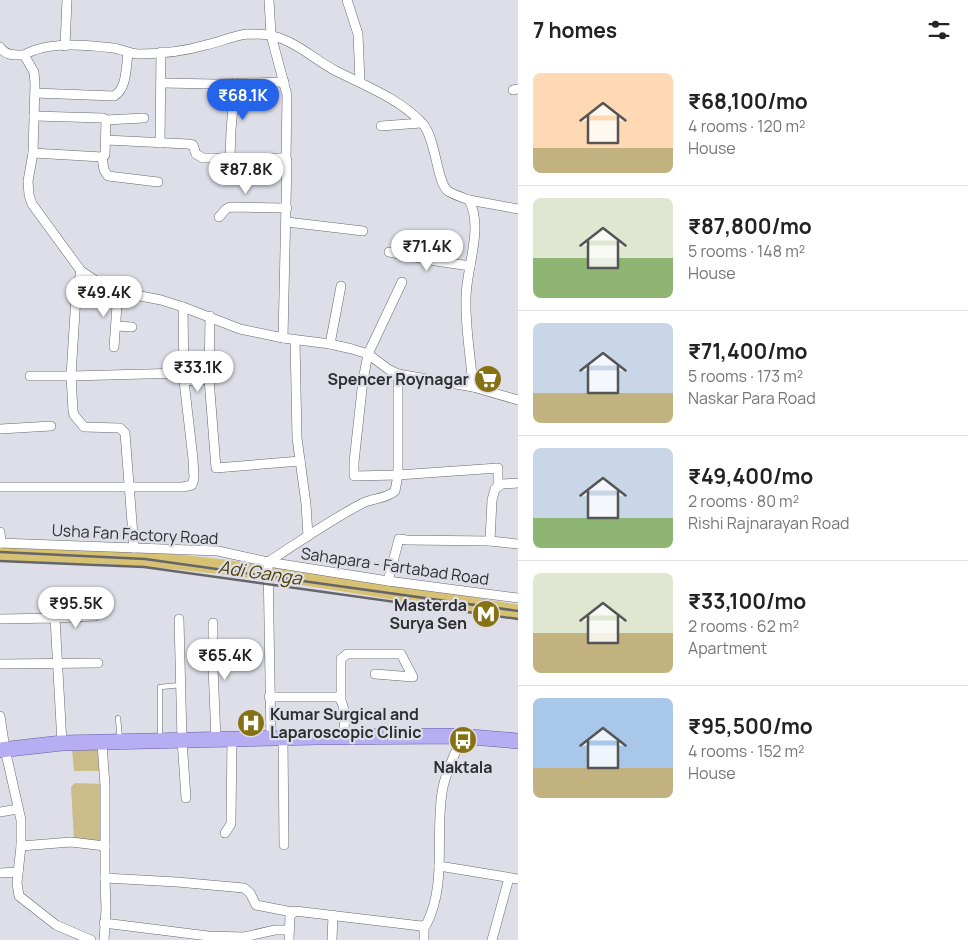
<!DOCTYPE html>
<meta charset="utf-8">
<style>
body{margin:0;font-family:Manrope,sans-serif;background:#f2f2f2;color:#222;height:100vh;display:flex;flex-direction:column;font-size:19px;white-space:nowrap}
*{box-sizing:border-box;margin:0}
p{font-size:16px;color:#767676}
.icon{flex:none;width:28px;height:28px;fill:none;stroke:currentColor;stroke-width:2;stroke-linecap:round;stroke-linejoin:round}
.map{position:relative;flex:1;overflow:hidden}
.side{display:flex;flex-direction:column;background:#fff;width:450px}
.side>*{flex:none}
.price{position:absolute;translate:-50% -42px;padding:0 11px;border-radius:18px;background:#fff;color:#222;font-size:16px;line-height:32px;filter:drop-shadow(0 1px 2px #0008)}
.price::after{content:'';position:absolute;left:50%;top:30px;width:15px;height:11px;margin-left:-8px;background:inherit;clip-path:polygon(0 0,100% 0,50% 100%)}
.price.selected{background:#2563eb;color:#fff}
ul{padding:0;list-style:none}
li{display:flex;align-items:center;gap:15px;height:125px;padding:0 15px}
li+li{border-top:1px solid #e0e0e0}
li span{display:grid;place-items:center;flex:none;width:140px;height:100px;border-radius:8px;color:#555}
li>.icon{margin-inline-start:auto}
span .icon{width:60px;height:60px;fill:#fffc;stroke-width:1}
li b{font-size:21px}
h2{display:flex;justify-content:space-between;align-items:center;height:60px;padding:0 15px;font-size:21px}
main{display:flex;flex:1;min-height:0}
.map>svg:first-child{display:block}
.green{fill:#cbbd89}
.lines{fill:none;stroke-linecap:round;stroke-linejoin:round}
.river{stroke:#d7c273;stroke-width:15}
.service-casing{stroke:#686870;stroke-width:5.5}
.minor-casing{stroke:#686870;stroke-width:10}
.primary-casing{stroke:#675da9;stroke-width:16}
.service{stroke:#fff;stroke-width:4.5}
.minor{stroke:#fff;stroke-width:9}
.primary{stroke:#b6adf2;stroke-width:15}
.rail{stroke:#65656a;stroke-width:2.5}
.labels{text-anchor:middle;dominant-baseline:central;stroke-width:4.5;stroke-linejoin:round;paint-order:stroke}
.poi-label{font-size:16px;font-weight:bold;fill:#2e2e31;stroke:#dedee8;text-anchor:end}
.street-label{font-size:16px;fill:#2e2e31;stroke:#dedee8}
.water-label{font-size:18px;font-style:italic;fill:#4f4100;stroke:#dedee8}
</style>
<main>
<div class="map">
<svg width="518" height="940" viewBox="0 0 518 940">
<rect width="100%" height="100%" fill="#dedee8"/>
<g class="green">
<path d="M 101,748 L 102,771 L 74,771 L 72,749 Z"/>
<path d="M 75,783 L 104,784 L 103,842 L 74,840 L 71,787 Z"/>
</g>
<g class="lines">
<path class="river" d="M 0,553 C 47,555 93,555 140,559 C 267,568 392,593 518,612"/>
<g class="service-casing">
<g id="service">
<path d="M 118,718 L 120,740"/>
<path d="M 160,739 L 160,687 L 181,685"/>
</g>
</g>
<g class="minor-casing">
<g id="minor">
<path d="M 269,0 L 271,35 L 287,95 L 286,159"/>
<path d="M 347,0 L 358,34 L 360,82"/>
<path d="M 65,46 L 67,0"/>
<path d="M 0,47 C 5,56 15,55 24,55 L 34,72 L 35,84 L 33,153 L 28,181 L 29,195 L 32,204 L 81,271 L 96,281 L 125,293 L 161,300 L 183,307 L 240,329 L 283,338 L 330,344 L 352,349 L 368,354 L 388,369 L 398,374 L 473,387 L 518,400"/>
<path d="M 24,55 C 47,41 87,45 113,48 C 122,49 129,54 139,54 C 161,54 185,51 206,45 C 220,42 232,36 247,34 C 255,34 266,34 273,36 C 297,42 315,60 336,71 C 366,86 400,99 423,124 C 436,139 437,184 448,191 C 454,195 462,197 469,200 C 484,228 466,268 466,298 C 465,328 471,358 473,387"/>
<path d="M 161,83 L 216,84 L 284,82"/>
<path d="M 513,90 L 518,89"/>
<path d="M 35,93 L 114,96 C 127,89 126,67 128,53"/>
<path d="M 106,120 L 144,118"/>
<path d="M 381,126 L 421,123"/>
<path d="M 106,140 L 188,144 L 193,145 L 196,154 L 203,158 L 283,158 L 287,160 L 283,338"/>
<path d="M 160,143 L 161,52"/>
<path d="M 33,153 L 102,157 L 105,155 L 106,120 L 103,118 L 34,116"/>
<path d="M 102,157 L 104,170 L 108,176 L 158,182"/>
<path d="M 230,157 L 231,130 L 235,83"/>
<path d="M 469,200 L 518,209"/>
<path d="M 219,217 L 226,209 L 230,207 L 287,208"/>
<path d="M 287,222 L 363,231"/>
<path d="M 389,252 L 436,261 L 470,266"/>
<path d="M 81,271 L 76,296 L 71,376 L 73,411 L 74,415 L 84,427 L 120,428 L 125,433 L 134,548"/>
<path d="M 402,282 L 368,354 L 363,380 L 354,462 L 354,476 L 398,475 L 498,468 L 498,486"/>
<path d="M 210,316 L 209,379 L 216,468 L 300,461"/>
<path d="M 116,326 L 132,327"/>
<path d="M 295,340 L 297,438 L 306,504 L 308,536"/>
<path d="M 330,344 L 341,286"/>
<path d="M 114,347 L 118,291"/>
<path d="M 30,376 L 71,376 L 184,373"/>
<path d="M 184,381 L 209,379"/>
<path d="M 0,429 L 51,426"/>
<path d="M 0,487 L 183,487 L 192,485 L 194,478 L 193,459 L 184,381 L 183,307"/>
<path d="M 0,532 L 1,543"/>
<path d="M 490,541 L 492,500 L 495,489 L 502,484 L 518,483"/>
<path d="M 0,543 L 218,551 L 268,562 L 388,581 L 518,598"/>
<path d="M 268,562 C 299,542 330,520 363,503 C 374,498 386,499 395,491 L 398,475 L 398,374"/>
<path d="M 268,562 L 271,739"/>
<path d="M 388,581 L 399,539 L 407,540 L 490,541 L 518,544"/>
<path d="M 55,618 L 95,616"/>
<path d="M 0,619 L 55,618 L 62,743"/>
<path d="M 179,619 L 182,740 L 186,798"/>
<path d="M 213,623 L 213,667 L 216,740"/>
<path d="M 0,664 L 98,663"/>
<path d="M 269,697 L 338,697 C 347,705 344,725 344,737"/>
<path d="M 341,699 L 341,659 L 347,654 L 401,654 L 413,677 L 375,674"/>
<path d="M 0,716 L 5,749 L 21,820 L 21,846 L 17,883 L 19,896 L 56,925 L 91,940"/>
<path d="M 283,738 L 284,845"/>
<path d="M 102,743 L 105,786 L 105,878 L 177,882 L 244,888 L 250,893 L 256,905 L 292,912"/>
<path d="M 0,812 L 18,809"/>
<path d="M 225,833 L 231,824 L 231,818 L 232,739"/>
<path d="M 21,846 L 71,842 L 105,846"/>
<path d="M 439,866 L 518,879"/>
<path d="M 0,873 L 18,872"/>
<path d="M 104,923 L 208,936 L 244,937 L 275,930 L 289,930"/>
<path d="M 104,940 L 106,909 L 105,878"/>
<path d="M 289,940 L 290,916 L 295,911 L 421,926 L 426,925 C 448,884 434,830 443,787 C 447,769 455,753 463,736"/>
<path d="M 332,940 L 333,915"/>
<path d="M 424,940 L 424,926"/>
<path d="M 492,940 L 509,878"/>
</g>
</g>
<g class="primary-casing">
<path id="primary" d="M 0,750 L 62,743 L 318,737 L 459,736 L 518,741"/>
</g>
<use href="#service" class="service"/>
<use href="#minor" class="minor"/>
<use href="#primary" class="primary"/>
<g class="rail">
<path d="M 0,552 L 145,559 L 518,611"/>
<path d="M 0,561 L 144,567 L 518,619"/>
</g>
</g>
<defs>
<g id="supermarket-disc" transform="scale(1.4375)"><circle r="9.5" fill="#877213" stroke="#dedee8"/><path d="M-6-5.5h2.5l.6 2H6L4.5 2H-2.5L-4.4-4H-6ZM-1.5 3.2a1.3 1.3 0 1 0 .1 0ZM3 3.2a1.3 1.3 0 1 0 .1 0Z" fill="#fff"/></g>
<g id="metro-disc" transform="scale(1.4375)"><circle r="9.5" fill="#877213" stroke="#dedee8"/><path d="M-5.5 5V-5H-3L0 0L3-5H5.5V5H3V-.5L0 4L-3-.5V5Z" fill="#fff"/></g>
<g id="hospital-disc" transform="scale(1.4375)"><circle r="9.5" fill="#877213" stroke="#dedee8"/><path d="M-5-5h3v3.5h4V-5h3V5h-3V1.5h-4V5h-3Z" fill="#fff"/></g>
<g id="bus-disc" transform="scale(1.4375)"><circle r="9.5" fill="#877213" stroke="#dedee8"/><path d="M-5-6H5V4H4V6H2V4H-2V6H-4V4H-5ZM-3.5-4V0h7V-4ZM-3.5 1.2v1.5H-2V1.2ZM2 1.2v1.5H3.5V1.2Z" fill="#fff"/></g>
</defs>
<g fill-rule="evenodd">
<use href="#supermarket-disc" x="488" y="379"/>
<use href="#metro-disc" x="486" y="614"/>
<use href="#hospital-disc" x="251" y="723"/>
<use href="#bus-disc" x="463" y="740"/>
</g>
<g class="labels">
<g class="poi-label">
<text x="469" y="379">Spencer Roynagar</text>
<text x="467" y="605">Masterda<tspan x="467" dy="18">Surya Sen</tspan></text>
<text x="270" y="714" text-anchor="start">Kumar Surgical and<tspan x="270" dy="18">Laparoscopic Clinic</tspan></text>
<text x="463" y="767" text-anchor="middle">Naktala</text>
</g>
<g class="street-label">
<text transform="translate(135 534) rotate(3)">Usha Fan Factory Road</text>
<text transform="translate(395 566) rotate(8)">Sahapara - Fartabad Road</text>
</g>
<g class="water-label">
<text transform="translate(260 572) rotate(8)">Adi Ganga</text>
</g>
</g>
</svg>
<b class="price selected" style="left:243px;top:121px">₹68.1K</b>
<b class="price" style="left:246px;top:195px">₹87.8K</b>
<b class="price" style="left:427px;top:272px">₹71.4K</b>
<b class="price" style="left:104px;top:318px">₹49.4K</b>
<b class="price" style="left:198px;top:393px">₹33.1K</b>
<b class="price" style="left:76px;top:629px">₹95.5K</b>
<b class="price" style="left:225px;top:681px">₹65.4K</b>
</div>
<section class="side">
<h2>7 homes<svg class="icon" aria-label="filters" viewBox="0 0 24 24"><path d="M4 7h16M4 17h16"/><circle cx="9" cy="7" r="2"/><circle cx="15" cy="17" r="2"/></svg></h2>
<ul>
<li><span style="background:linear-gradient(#ffd9b3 75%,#c2b280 0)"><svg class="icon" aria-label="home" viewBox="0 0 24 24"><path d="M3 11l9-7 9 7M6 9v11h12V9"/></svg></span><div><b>₹68,100/mo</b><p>4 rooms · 120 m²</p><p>House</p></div></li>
<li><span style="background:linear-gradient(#dfe7d0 60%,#8fb573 0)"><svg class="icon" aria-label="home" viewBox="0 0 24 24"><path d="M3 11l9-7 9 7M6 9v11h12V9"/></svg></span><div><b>₹87,800/mo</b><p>5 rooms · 148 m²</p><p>House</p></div></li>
<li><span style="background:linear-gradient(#c9d6e8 70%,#c2b280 0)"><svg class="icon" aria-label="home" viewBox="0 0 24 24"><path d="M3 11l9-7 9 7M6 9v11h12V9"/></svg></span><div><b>₹71,400/mo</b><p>5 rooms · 173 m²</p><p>Naskar Para Road</p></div></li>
<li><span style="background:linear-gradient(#c9d6e8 70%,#8fb573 0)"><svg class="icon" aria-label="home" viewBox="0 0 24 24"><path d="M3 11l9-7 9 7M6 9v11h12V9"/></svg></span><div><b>₹49,400/mo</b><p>2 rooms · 80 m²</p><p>Rishi Rajnarayan Road</p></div></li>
<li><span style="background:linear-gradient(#dfe7d0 60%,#c2b280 0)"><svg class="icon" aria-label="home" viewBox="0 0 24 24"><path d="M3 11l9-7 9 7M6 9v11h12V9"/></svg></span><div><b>₹33,100/mo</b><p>2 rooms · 62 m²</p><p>Apartment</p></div></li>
<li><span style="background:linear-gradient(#a9c7e8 70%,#c2b280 0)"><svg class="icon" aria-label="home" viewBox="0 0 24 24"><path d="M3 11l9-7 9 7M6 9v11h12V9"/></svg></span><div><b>₹95,500/mo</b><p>4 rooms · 152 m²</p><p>House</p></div></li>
</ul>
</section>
</main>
